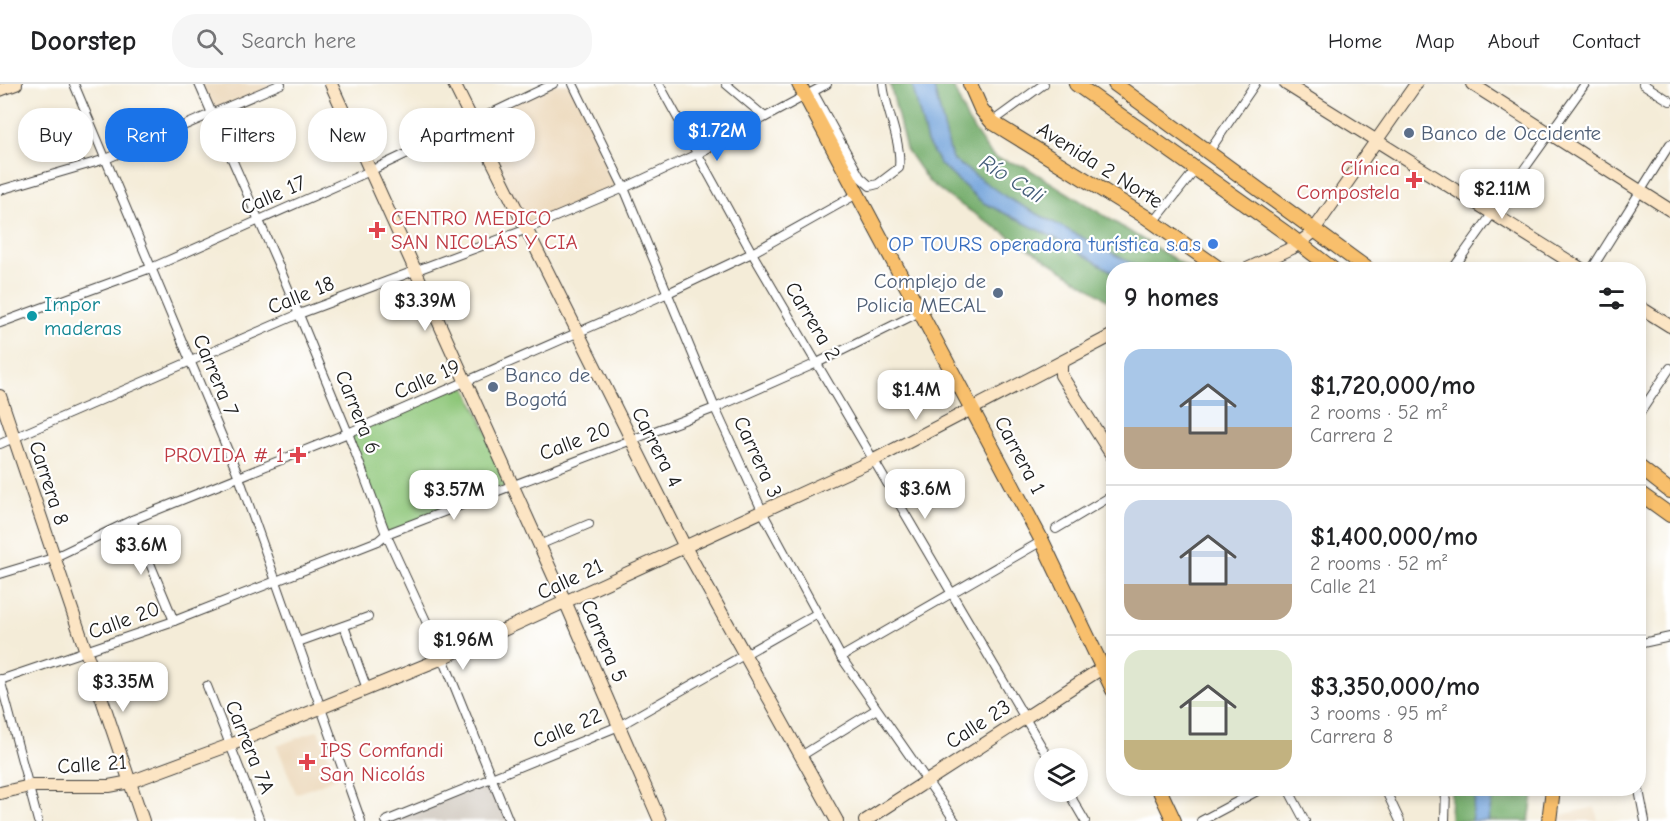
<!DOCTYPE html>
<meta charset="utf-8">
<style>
body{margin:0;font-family:"Comic Neue",sans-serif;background:#f6f6f6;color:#202124;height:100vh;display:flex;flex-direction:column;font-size:22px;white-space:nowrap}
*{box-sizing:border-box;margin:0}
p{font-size:20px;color:#757577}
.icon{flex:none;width:33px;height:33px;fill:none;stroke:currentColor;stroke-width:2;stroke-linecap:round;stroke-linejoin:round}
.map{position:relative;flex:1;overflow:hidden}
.drawer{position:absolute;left:1106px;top:178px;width:540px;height:534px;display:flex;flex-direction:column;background:#fff;border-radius:24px;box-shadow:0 3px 9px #0003}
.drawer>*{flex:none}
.hud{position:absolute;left:18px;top:24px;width:570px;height:54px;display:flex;gap:12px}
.controls{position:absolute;left:1034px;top:664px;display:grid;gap:12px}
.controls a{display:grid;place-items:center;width:54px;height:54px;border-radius:50%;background:#fff;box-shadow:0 3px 9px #0003;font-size:30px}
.price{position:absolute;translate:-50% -51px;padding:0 14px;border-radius:12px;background:#fff;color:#222;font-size:20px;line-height:39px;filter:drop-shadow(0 2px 3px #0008)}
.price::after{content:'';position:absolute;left:50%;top:36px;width:18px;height:14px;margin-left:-9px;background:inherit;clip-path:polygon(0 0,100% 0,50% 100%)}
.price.selected{background:#1a73e8;color:#fff}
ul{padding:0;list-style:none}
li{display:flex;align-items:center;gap:18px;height:150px;padding:0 18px}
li+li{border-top:2px solid #e0e0e0}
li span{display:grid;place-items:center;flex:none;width:168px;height:120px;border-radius:18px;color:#555}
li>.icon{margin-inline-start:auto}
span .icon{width:72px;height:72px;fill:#fffc;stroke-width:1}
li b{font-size:26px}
h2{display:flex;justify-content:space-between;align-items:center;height:72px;padding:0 18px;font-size:26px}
.tag{padding:0 21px;border-radius:24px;background:#fff;box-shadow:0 3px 9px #0003;font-size:21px;line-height:54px}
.tag.selected{background:#1a73e8;color:#fff}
header{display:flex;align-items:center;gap:36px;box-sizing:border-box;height:84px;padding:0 30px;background:#fff;border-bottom:2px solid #e0e0e0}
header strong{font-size:28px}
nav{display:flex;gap:33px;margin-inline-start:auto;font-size:21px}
.search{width:420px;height:54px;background:#f6f6f6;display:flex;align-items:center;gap:15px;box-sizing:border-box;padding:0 21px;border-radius:24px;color:#757577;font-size:22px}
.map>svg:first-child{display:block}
.built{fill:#ecd8ba}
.industrial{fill:#cbc3b8}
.green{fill:#8fc77a;stroke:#56724b;stroke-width:1.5}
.forest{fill:#73ac6a;stroke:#486443;stroke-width:1.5}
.water{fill:#6ea0d9;stroke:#455e7a;stroke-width:1.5}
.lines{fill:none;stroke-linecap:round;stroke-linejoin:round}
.street-casing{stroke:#3c3b38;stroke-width:10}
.secondary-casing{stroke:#3c3b38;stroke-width:14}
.primary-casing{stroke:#3c3b38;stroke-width:16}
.street{stroke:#fff;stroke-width:8}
.secondary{stroke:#fce5c4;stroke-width:12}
.primary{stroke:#f8bf6c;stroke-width:14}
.service-dot{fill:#5c6f8a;stroke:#fff;stroke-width:2}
.health-dot{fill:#e0444e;stroke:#fff;stroke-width:2}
.shop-dot{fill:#3f7fe0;stroke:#fff;stroke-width:2}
.culture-dot{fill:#0f9aa8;stroke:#fff;stroke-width:2}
.labels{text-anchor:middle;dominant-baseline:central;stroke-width:4.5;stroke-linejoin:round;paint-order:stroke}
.service-label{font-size:21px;fill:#4e5e75;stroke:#fff;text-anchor:start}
.street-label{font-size:21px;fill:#1c1c1c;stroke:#fff}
.health-label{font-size:21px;fill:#be3a42;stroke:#fff;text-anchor:end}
.shop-label{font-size:21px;fill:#366cbe;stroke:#fff;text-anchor:end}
.culture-label{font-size:21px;fill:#0d838f;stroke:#fff;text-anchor:start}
.water-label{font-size:22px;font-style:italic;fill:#455e7a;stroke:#fff}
</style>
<header>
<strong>Doorstep</strong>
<div class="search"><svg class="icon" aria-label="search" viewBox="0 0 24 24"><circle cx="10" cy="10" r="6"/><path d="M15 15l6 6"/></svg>Search here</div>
<nav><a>Home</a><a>Map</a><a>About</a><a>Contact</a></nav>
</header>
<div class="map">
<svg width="1670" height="737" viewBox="0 0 1670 737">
<rect width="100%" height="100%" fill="#fff"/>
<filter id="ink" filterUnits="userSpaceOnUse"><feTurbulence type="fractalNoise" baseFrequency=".0167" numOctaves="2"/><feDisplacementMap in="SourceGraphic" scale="12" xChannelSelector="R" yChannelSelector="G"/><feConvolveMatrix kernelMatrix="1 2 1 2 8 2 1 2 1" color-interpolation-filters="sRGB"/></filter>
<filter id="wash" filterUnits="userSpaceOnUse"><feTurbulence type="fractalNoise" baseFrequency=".008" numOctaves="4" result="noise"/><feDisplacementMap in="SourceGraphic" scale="24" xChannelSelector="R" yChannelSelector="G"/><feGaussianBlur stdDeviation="1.35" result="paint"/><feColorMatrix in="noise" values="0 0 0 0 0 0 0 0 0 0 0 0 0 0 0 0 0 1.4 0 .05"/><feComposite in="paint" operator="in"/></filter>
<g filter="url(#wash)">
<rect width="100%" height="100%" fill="#f4ecd8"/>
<g class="built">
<path d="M 200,0 L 281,0 L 214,30 Z"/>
<path d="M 553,0 L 573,0 L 624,104 L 526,145 L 473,37 Z"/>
<path d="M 318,646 L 337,694 L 296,710 L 277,662 Z"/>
<path d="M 1595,723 L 1598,737 L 1556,737 L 1557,732 Z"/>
</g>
<path class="industrial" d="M 493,694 L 509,737 L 386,737 Z"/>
<path class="green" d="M 464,299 L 512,400 L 386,450 L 348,349 Z"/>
<g class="forest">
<path d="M 890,0 L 912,0 L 927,58 L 940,80 L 982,118 L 1057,155 L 1113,188 L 1113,221 L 1095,207 L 953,116 L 928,97 L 906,65 Z"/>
<path d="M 933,0 L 952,0 L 968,37 L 987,65 L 995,74 L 1024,82 L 1192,186 L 1144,186 L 1009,115 L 952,75 Z"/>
<path d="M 1451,705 L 1477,705 L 1471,737 L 1450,737 Z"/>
<path d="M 1494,705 L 1534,705 L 1529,737 L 1488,737 Z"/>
</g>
<g class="water">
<path d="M 912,0 L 933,0 L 952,75 L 1009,115 L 1144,186 L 1113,188 L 1057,155 L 982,118 L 940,80 L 927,58 Z"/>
<path d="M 1477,705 L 1494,705 L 1488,737 L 1471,737 Z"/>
</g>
</g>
<g filter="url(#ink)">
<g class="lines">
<g class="street-casing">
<g id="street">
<path d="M 74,0 L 239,393 L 361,737"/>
<path d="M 199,0 L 278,180 L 348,349 L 386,450 L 443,574 L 509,737"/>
<path d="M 573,0 L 624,104 L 715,324 L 765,433 L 841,573 L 955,737"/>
<path d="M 659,0 L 752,169 L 1049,675"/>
<path d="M 726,0 L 765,33"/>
<path d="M 1643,0 L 1670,17"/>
<path d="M 813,8 L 860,93 L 870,102 L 878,100 L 899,84 C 902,57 886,28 883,0"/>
<path d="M 992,38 L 1044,0"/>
<path d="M 1208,69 L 1255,0"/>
<path d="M 0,106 L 106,75 L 281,0"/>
<path d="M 1154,138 L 1196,85"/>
<path d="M 1452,186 L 1585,0"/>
<path d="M 1591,186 L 1670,60"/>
<path d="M 0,239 L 151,184 L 370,87 L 553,0"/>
<path d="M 1638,332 L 1670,284"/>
<path d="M 0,360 L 299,230 L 522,147 L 624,104 L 697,70 L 827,0"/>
<path d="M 132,436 L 174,537"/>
<path d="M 1056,445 L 1113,411"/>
<path d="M 539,461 L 589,440"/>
<path d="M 0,490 L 53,474 L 132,436 L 348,349 L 668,209 L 752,169 L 857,110"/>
<path d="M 344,542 L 367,605"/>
<path d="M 298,558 L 368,533"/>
<path d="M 1638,560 L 1670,553"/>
<path d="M 841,573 L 1042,457"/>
<path d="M 0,595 L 38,737"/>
<path d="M 0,596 L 174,537 L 378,457 L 386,450 L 715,324 L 817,279 L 922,227"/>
<path d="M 207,602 L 260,737"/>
<path d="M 801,672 L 875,626"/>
<path d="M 1638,701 L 1645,737"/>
<path d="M 1288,705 L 1305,737"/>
<path d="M 1385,705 L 1400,737"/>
<path d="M 1068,708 L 1085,737"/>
<path d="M 386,737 L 619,642 L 816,530"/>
<path d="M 1201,737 L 1261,705"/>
<path d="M 1445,737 L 1446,705"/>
</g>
</g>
<g class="secondary-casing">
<g id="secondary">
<path d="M 331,0 L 568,524 L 660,737"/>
<path d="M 454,0 L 685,463 L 837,737"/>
<path d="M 1286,0 L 1583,186"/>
<path d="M 1472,0 L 1670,126"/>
<path d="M 0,6 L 16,0"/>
<path d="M 1245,186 L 1292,164 L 1311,150 L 1416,0"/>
<path d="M 1638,222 L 1670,242"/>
<path d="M 1061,279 L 1061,291 L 1113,373"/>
<path d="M 0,312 L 143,737"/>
<path d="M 0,709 L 30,702 L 109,702 L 130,698 L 230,661 L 438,576 L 874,376 L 1113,251"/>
<path d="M 865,737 L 1113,577"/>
</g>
</g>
<g class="primary-casing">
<g id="primary">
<path d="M 799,0 L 1042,457 L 1113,606"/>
<path d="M 970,0 L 981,25 L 992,38 L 1146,133 L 1221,186"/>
<path d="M 1076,0 L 1286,149 L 1334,186"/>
<path d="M 1115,0 L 1369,186"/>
<path d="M 1638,382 L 1670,407"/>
<path d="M 1638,408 L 1670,431"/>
<path d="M 1159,705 L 1174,737"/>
<path d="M 1549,737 L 1553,705"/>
</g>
</g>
<use href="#street" class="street"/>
<use href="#secondary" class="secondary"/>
<use href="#primary" class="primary"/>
</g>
</g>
<g class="service-dot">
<circle cx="1409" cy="49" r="6"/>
<circle cx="998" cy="209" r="6"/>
<circle cx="493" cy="303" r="6"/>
</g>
<g class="health-dot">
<path d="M1411 87h6v6h6v6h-6v6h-6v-6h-6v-6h6z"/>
<path d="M374 137h6v6h6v6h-6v6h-6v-6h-6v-6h6z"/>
<path d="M295 362h6v6h6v6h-6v6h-6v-6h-6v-6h6z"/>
<path d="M304 669h6v6h6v6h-6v6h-6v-6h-6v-6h6z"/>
</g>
<circle class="shop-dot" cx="1213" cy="160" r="6"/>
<circle class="culture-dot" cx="32" cy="232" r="6"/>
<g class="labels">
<g class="service-label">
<text x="1421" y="49">Banco de Occidente</text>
<text x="986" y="197" text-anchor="end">Complejo de<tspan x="986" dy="24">Policia MECAL</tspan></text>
<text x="505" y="291">Banco de<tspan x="505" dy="24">Bogotá</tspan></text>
</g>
<g class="street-label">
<text transform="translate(1100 81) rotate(32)">Avenida 2 Norte</text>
<text transform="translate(273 111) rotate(-24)">Calle 17</text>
<text transform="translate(301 211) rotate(-22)">Calle 18</text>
<text transform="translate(813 237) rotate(59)">Carrera 2</text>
<text transform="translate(216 291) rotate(67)">Carrera 7</text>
<text transform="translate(427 295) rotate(-24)">Calle 19</text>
<text transform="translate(358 328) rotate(68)">Carrera 6</text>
<text transform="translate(575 357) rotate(-21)">Calle 20</text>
<text transform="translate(657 363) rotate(63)">Carrera 4</text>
<text transform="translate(1020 371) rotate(62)">Carrera 1</text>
<text transform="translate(758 373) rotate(65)">Carrera 3</text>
<text transform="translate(49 399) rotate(72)">Carrera 8</text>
<text transform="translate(570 495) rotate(-25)">Calle 21</text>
<text transform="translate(124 536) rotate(-20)">Calle 20</text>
<text transform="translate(604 557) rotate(67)">Carrera 5</text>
<text transform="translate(978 640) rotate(-33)">Calle 23</text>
<text transform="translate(567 644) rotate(-23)">Calle 22</text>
<text transform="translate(250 663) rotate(68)">Carrera 7A</text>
<text transform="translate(92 680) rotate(-4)">Calle 21</text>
</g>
<g class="health-label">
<text x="1400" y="84">Clínica<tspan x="1400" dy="24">Compostela</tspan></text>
<text x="391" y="134" text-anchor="start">CENTRO MEDICO<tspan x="391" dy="24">SAN NICOLÁS Y CIA</tspan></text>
<text x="284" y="371">PROVIDA # 1</text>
<text x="320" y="666" text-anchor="start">IPS Comfandi<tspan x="320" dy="24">San Nicolás</tspan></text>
</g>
<g class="shop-label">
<text x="1201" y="160">OP TOURS operadora turística s.a.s</text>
</g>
<g class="culture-label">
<text x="44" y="220">Impor<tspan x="44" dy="24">maderas</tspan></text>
</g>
<g class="water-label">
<text transform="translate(1012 95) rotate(32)">Río Cali</text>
</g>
</g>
</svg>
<div class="controls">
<a><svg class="icon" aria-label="layers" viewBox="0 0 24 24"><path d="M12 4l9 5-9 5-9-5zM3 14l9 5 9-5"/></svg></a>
</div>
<b class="price selected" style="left:717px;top:78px">$1.72M</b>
<b class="price" style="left:1502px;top:136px">$2.11M</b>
<b class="price" style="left:425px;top:248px">$3.39M</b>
<b class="price" style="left:916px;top:337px">$1.4M</b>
<b class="price" style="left:925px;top:436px">$3.6M</b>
<b class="price" style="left:454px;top:437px">$3.57M</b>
<b class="price" style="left:141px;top:492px">$3.6M</b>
<b class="price" style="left:463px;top:587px">$1.96M</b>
<b class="price" style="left:123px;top:629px">$3.35M</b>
<div class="hud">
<a class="tag">Buy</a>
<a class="tag selected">Rent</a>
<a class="tag">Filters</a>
<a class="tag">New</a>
<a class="tag">Apartment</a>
</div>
<section class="drawer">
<h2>9 homes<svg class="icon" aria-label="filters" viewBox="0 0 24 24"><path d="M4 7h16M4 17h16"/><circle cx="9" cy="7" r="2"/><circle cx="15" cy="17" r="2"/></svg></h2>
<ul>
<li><span style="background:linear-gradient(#a9c7e8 65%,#b9a48a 0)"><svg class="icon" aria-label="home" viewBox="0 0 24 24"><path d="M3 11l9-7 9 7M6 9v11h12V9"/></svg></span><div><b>$1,720,000/mo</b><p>2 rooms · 52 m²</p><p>Carrera 2</p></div></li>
<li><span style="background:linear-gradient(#c9d6e8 70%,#b9a48a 0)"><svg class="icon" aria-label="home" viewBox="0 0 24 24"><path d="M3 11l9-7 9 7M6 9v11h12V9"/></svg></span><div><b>$1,400,000/mo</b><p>2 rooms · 52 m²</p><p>Calle 21</p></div></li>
<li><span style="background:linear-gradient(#dfe7d0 75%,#c2b280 0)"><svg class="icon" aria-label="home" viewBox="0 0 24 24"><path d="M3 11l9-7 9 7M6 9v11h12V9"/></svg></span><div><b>$3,350,000/mo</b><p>3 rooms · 95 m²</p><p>Carrera 8</p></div></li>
</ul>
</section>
</div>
